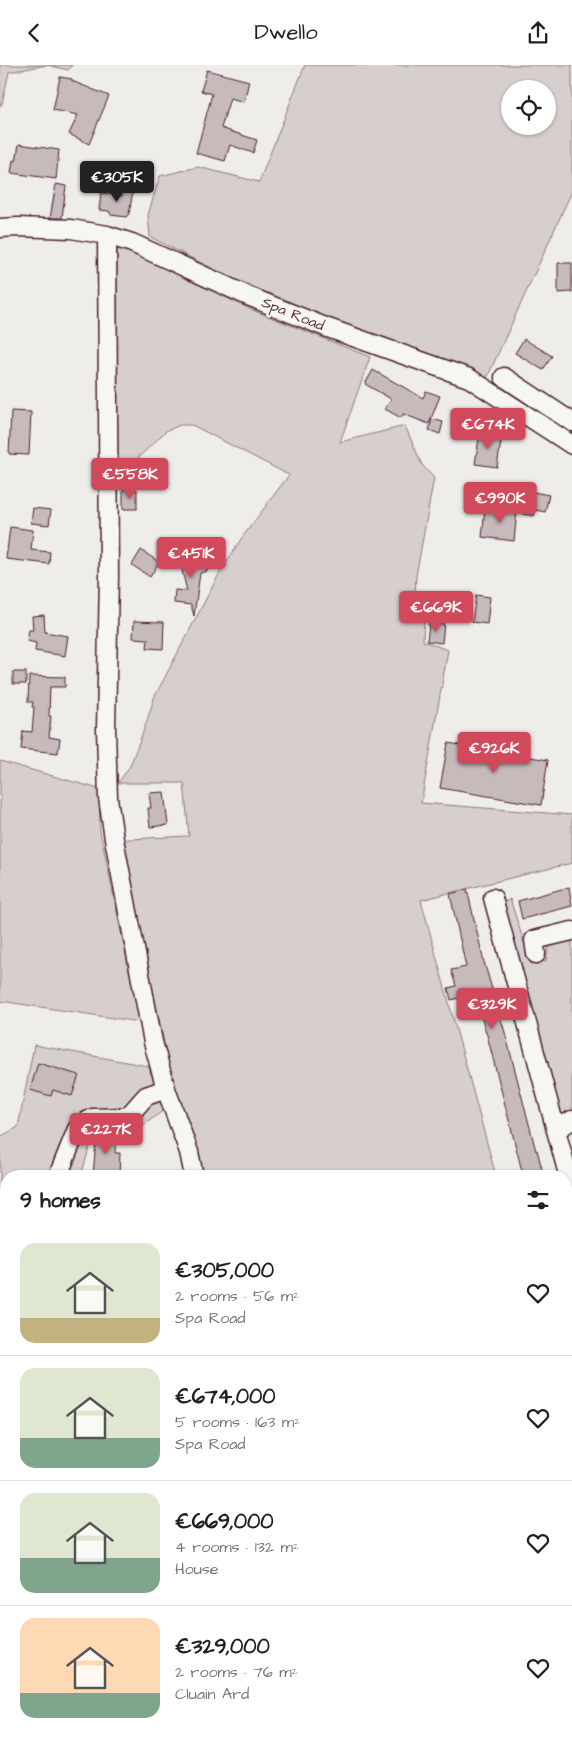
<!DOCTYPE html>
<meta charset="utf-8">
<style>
body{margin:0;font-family:"Architects Daughter",sans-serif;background:#f2f2f2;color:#202124;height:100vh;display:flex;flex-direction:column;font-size:19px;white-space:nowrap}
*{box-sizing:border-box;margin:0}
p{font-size:16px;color:#757577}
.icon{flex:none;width:28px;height:28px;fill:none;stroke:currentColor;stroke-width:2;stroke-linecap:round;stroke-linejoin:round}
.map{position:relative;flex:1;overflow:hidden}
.details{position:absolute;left:0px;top:1105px;width:572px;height:571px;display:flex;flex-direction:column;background:#fff;border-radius:20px 20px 0 0;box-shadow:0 1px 4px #0004}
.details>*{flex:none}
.tools{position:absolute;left:501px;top:15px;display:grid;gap:10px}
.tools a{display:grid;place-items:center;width:55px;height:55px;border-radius:50%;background:#fff;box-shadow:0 1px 4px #0004;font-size:25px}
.price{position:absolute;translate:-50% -42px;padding:0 11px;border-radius:5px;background:#d1495b;color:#fff;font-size:16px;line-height:32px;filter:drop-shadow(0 1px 2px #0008)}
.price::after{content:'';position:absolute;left:50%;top:30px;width:15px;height:11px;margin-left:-8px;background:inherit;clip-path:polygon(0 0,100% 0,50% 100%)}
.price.current{background:#222;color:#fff}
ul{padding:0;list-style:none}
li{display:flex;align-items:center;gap:15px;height:125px;padding:0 20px}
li+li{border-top:1px solid #e0e0e0}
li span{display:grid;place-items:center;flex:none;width:140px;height:100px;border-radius:15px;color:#555}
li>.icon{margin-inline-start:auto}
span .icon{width:60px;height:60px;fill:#fffc;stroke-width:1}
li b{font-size:21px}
h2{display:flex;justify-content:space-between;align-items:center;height:60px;padding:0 20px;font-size:21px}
header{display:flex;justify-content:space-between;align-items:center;height:65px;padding:0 20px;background:#fff;font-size:22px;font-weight:600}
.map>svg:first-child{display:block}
.green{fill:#d7cfce;stroke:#90777c;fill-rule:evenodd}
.building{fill:#c6babb;stroke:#4a1f2b}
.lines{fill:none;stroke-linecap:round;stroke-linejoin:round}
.minor-casing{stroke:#4a1f2b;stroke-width:21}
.minor{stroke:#f6f6f2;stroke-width:18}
.labels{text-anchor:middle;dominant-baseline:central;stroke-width:4.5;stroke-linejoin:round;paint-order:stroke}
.street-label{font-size:15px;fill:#4a1f2b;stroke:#f6f6f2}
</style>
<header><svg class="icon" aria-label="back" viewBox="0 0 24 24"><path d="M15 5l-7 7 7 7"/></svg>Dwello<svg class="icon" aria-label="share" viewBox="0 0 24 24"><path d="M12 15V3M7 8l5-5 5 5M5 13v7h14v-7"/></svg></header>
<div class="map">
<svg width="572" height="1676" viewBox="0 0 572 1676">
<rect width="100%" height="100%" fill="#efedea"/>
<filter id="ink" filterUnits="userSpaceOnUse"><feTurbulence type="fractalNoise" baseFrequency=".02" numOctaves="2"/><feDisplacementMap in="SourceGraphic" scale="10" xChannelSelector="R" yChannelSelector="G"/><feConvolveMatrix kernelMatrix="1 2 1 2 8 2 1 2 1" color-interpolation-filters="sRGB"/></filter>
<g filter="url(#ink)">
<g class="green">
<path d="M 0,0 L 72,0 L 68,5 L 47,0 L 9,7 L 2,39 L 0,41 Z"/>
<path d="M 305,0 L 572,0 L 572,126 L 487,313 L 351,263 L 225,210 L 150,172 L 148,150 L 160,111 L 198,102 L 259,117 ZM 510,24 L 548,24 L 548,61 L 510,61 Z"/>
<path d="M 122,180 L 184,213 L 250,244 L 370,292 L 340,377 L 405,361 L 422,400 L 434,413 L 416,511 L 414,548 L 424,550 L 423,576 L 448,585 L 421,738 L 572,750 L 572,798 L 421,835 L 496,1111 L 200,1111 L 178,1044 L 122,779 L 128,774 L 189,771 L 184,718 L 118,718 L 130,701 L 146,659 L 154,633 L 218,511 L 241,474 L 289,410 L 192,360 L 180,360 L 166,366 L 117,413 L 117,185 Z"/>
<path d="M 0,696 L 99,724 L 100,766 L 140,957 L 0,936 Z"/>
<path d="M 510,834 L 531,899 L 546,896 L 548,883 L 556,879 L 572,875 L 572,1051 L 565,1051 L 558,1046 L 503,838 Z"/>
<path d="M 34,980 L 148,1001 L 165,1044 L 135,1067 L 95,1063 L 81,1111 L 6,1111 L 6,1287 L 0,1287 L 0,1072 L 18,1062 Z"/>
<path d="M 0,1363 L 6,1364 L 6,1460 L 1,1489 L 0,1488 Z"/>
<path d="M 566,1468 L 572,1474 L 572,1676 L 238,1676 L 244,1670 L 566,1670 Z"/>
<path d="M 62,1670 L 98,1670 L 91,1676 L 50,1676 Z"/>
<path d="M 125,1670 L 137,1670 L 143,1676 L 118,1676 Z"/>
</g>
<g class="building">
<path d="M 207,5 L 249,16 L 244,37 L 230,33 L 221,63 L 257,75 L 253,88 L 230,80 L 225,96 L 196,88 L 212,29 L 201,26 Z"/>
<path d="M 60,12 L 72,14 L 72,16 L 109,31 L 89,79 L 69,69 L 78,50 L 53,45 Z"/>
<path d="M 19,79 L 59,85 L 56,114 L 11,108 L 13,95 L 16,96 Z"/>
<path d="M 56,119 L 66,121 L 62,153 L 50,153 Z"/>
<path d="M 123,124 L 133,126 L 129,149 L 126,152 L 111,150 L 109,146 L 99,145 L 101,128 L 122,131 Z"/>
<path d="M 558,198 L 572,198 L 572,227 L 558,228 Z"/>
<path d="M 524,274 L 552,291 L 543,305 L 515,288 Z"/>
<path d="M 373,305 L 423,333 L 426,326 L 440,331 L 429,359 L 403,349 L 401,353 L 385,344 L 391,334 L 365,319 Z"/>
<path d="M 11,346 L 31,347 L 29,390 L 9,389 Z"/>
<path d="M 432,354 L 443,357 L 440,369 L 429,365 Z"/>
<path d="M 480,367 L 502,371 L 497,402 L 475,399 Z"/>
<rect x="123" y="425" width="14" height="19"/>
<path d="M 528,426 L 549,430 L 545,447 L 536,445 L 534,451 L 523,449 Z"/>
<path d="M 33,443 L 51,445 L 49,460 L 31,458 Z"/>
<path d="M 485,443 L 517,446 L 514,476 L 482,472 Z"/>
<path d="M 10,462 L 33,465 L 31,485 L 50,487 L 49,499 L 6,494 Z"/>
<path d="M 141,485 L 159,497 L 150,512 L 132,500 Z"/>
<path d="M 201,485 L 207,506 L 200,508 L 194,551 L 191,540 L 174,538 L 175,525 L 187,526 L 180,497 L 187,496 L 186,489 Z"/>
<path d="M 476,530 L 490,532 L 487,559 L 472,557 Z"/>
<path d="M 44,550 L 45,567 L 68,571 L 65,591 L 35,586 L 36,578 L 27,576 L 29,565 L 33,565 L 32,551 Z"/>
<path d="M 134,556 L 164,557 L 163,584 L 147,583 L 148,574 L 133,573 Z"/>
<path d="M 429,558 L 444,559 L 442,578 L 427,576 Z"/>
<rect x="13" y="607" width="13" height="12"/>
<path d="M 29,611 L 65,612 L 65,622 L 50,622 L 49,651 L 51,651 L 49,672 L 60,674 L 58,688 L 21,684 L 23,666 L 32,667 L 34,642 L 32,642 L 33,637 L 28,637 Z"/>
<path d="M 448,678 L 548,695 L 541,740 L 440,723 Z"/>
<path d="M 164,727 L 168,760 L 150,762 L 148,743 L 151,743 L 149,728 Z"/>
<path d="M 569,822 L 572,841 L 522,854 L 518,836 Z"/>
<path d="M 467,824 L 484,897 L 506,971 L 536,1086 L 537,1085 L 543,1108 L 532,1111 L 525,1111 L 524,1106 L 522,1106 L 487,970 L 474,929 L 451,935 L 448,923 L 456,921 L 451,905 L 466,902 L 450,829 Z"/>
<path d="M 38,998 L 79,1010 L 72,1031 L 53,1025 L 51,1031 L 30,1025 Z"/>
<path d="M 97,1066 L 116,1067 L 115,1088 L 120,1088 L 119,1111 L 93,1110 Z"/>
</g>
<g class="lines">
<g class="minor-casing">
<g id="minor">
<path d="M 0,163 L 18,162 L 71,164 L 107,170 L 132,178 L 248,231 L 328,263 L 469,313 L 572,380"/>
<path d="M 107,170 L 109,511 L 106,664 L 108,733 L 114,774 L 153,977 L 166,1024 L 189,1087 L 194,1111"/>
<path d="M 504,312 L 572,357"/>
<path d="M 493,833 L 572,1124"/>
<path d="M 536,889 L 534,875 L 572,866"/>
<path d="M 556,1065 L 572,1055"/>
<path d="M 58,1111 L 77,1064 L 87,1056 L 93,1053 L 125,1052 L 131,1048 L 146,1031 L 166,1024"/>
<path d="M 566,1211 L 572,1208"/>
<path d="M 4,1214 L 6,1214"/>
<path d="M 566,1238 L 572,1234"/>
<path d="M 0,1354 L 6,1355"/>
<path d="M 0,1495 L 6,1496 L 6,1493"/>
<path d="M 32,1676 L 49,1670"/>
<path d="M 106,1676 L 113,1670"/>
</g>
</g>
<use href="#minor" class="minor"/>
</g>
</g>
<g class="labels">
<g class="street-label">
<text transform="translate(293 249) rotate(22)">Spa Road</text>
</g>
</g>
</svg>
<div class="tools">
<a><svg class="icon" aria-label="locate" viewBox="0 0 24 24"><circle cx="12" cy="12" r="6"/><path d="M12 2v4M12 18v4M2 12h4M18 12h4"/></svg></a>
</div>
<b class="price current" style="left:117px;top:138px">€305K</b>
<b class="price" style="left:488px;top:385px">€674K</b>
<b class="price" style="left:130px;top:435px">€558K</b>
<b class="price" style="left:500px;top:459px">€990K</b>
<b class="price" style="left:191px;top:514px">€451K</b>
<b class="price" style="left:436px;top:568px">€669K</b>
<b class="price" style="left:494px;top:709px">€926K</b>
<b class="price" style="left:492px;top:965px">€329K</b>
<b class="price" style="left:106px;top:1090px">€227K</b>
<section class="details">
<h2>9 homes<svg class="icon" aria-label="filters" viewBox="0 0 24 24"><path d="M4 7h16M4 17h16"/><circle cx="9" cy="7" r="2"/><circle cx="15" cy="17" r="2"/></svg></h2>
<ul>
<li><span style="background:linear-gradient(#dfe7d0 75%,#c2b280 0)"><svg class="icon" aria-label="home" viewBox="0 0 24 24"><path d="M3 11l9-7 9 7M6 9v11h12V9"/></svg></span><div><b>€305,000</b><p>2 rooms · 56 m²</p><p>Spa Road</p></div><svg class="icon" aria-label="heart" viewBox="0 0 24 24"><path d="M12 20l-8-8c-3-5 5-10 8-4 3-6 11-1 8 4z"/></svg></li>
<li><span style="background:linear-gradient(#dfe7d0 70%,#7fa58c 0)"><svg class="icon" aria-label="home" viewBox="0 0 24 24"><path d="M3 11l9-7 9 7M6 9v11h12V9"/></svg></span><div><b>€674,000</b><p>5 rooms · 163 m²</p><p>Spa Road</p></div><svg class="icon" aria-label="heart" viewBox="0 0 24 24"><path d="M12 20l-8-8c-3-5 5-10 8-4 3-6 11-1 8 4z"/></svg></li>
<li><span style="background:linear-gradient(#dfe7d0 65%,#7fa58c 0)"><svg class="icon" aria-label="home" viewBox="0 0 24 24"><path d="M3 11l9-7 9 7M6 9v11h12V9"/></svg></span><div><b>€669,000</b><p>4 rooms · 132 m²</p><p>House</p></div><svg class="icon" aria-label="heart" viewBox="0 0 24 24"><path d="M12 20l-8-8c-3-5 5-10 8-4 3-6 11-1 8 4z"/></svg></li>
<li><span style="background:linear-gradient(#ffd9b3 75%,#7fa58c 0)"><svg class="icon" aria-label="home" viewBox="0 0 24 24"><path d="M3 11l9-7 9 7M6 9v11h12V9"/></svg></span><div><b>€329,000</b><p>2 rooms · 76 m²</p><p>Cluain Ard</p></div><svg class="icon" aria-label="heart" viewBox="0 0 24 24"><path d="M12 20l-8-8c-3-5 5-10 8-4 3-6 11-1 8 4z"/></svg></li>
</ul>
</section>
</div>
